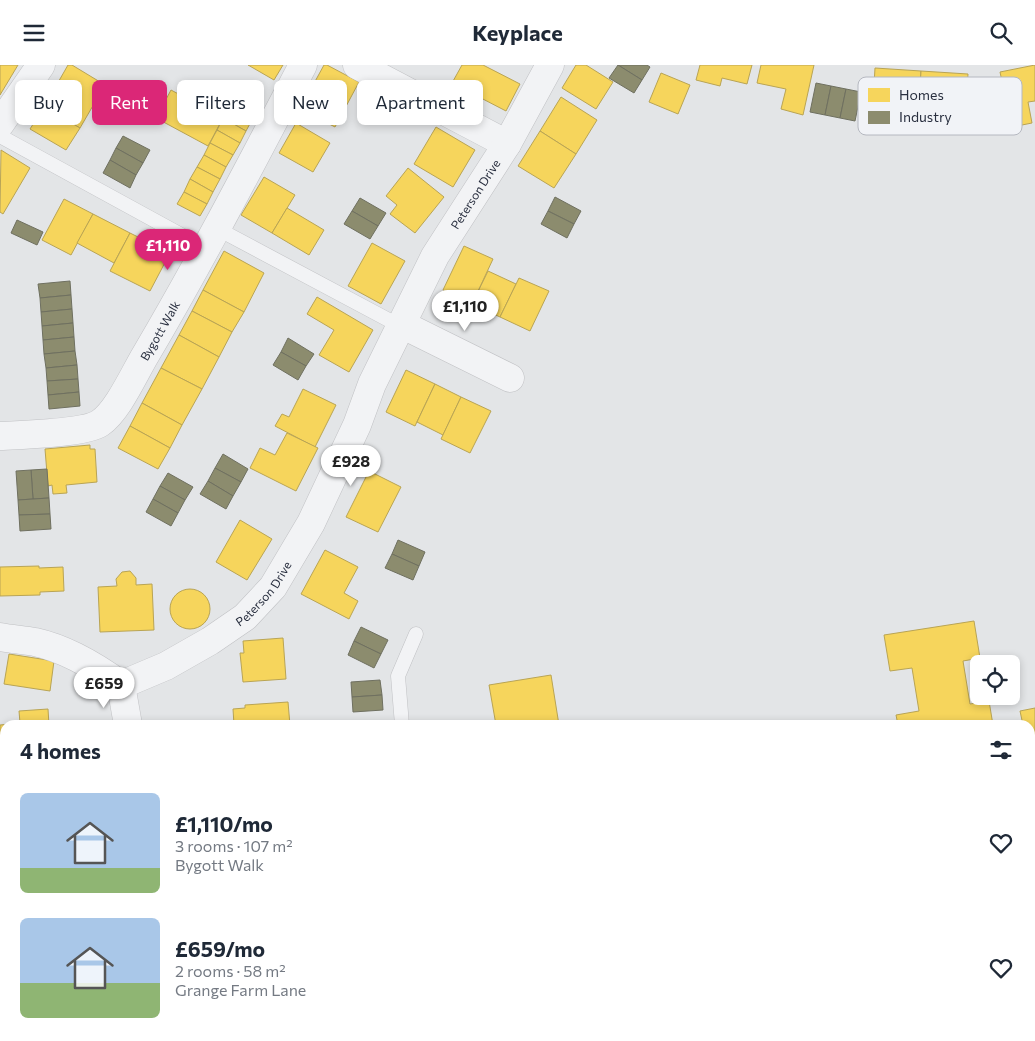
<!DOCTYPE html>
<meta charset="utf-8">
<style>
body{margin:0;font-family:Commissioner,sans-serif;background:#f6f6f7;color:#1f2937;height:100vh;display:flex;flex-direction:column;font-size:19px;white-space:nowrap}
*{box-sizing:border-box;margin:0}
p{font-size:16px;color:#747a83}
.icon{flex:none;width:28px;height:28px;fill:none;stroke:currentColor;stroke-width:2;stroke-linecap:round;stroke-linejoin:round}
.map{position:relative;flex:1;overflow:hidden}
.panel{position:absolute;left:0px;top:655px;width:1035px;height:321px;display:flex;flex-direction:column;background:#fff;border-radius:15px 15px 0 0;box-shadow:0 2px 8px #0003}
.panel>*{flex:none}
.hud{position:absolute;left:15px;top:15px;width:500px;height:45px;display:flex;gap:10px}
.fabs{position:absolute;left:970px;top:590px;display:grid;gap:10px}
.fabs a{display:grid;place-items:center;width:50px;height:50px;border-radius:8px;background:#fff;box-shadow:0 2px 8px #0003;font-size:25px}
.price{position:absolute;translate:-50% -42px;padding:0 11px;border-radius:18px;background:#fff;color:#222;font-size:16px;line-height:32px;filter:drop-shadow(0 1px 2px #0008)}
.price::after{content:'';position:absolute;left:50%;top:30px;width:15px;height:11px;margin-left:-8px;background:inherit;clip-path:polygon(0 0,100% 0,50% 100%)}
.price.current{background:#db2777;color:#fff}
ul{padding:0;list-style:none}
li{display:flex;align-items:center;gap:15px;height:125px;padding:0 20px}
li span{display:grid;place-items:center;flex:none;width:140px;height:100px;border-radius:8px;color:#555}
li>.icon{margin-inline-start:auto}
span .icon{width:60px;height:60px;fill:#fffc;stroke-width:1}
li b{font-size:21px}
h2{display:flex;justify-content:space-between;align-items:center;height:60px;padding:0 20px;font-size:21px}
.pill{padding:0 18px;border-radius:8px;background:#fff;box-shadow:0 2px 8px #0003;font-size:18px;line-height:45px}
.pill.current{background:#db2777;color:#fff}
header{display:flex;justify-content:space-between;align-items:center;height:65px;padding:0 20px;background:#fff;font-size:22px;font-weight:700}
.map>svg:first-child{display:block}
.homes{fill:#f6d55c;stroke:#b9a454}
.industry{fill:#8c8c6e;stroke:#6f7060}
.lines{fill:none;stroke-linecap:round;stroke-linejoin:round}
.service-casing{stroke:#c0c1c4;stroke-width:15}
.minor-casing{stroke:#c0c1c4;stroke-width:29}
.service{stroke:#f2f3f5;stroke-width:14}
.minor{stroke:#f2f3f5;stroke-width:28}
.labels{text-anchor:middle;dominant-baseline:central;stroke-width:5;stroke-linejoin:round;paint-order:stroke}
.street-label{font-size:12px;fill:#2a3040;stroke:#f1f3f7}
.key{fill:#f1f3f7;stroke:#b5b8c0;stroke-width:1}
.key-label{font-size:14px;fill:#2a3040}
</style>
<header><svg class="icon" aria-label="menu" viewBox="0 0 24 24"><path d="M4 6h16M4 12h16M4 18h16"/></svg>Keyplace<svg class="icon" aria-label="search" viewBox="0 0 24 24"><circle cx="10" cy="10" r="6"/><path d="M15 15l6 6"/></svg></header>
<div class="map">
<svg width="1035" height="976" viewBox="0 0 1035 976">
<rect width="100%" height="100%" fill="#e3e5e7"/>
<g class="homes">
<path d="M 0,0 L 18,0 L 0,30 Z"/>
<path d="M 68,0 L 72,0 L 105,20 L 80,63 L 44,42 Z"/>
<path d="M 248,0 L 283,0 L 274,15 Z"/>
<path d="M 324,0 L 327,0 L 359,17 L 335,62 L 300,44 Z"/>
<path d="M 462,0 L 483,0 L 520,19 L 506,46 L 452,18 Z"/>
<path d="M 576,0 L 586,0 L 613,17 L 596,44 L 562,23 Z"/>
<path d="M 700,0 L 752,0 L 747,19 L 722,13 L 720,21 L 696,15 Z"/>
<path d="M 761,0 L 814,0 L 803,50 L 781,44 L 786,24 L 757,18 Z"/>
<path d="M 1035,0 L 1035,36 L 1028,37 L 1032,58 L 1012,62 L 1000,7 Z"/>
<path d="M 875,3 L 921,6 L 919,39 L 873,36 Z"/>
<path d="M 921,6 L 968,9 L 966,42 L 919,39 Z"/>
<path d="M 661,8 L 690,20 L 678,49 L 649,37 Z"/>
<path d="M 171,25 L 223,53 L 208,81 L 156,53 Z"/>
<path d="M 561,32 L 597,55 L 576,89 L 540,66 Z"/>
<path d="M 230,41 L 253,53 L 246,66 L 223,53 Z"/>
<path d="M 44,42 L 80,63 L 66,85 L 30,64 Z"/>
<path d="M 223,53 L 246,66 L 240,78 L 217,65 Z"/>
<path d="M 296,58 L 330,78 L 313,107 L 279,88 Z"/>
<path d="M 436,62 L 475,85 L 453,122 L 414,99 Z"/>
<path d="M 217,65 L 240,78 L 233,90 L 210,78 Z"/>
<path d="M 540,66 L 576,89 L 554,123 L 518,101 Z"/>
<path d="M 210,78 L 233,90 L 226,102 L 204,90 Z"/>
<path d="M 1,85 L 30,103 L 3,149 L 0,147 Z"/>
<path d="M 204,90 L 226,102 L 220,114 L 197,102 Z"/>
<path d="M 197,102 L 220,114 L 213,127 L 190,114 Z"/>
<path d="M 408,103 L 444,132 L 415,168 L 390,149 L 397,140 L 386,131 Z"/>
<path d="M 264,112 L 295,130 L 272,168 L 241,150 Z"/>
<path d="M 190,114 L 213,127 L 207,139 L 184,127 Z"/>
<path d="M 184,127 L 207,139 L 200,151 L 177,139 Z"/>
<path d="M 64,134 L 93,149 L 71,190 L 42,175 Z"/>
<path d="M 287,143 L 324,165 L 309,190 L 272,168 Z"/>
<path d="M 93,149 L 130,168 L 114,198 L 77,178 Z"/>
<path d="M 130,168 L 170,188 L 150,226 L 110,206 Z"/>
<path d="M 372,178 L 405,196 L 381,239 L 348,221 Z"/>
<path d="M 464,181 L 493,194 L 472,239 L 443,225 Z"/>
<path d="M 224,186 L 264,208 L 244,247 L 203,225 Z"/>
<path d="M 488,206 L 516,219 L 500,252 L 472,239 Z"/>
<path d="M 519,213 L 549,226 L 530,266 L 500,252 Z"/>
<path d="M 203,225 L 244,247 L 232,267 L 192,246 Z"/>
<path d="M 317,232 L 373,265 L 349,307 L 319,290 L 334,265 L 307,249 Z"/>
<path d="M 192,246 L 232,267 L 219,292 L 179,270 Z"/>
<path d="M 179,270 L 219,292 L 202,324 L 161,303 Z"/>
<path d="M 161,303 L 202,324 L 182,360 L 142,338 Z"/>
<path d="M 406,305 L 435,319 L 415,361 L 386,347 Z"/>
<path d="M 435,319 L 461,332 L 443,370 L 417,357 Z"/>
<path d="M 303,324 L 336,340 L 315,382 L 275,361 L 282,349 L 289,352 Z"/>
<path d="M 461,332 L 491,346 L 470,388 L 441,374 Z"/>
<path d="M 142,338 L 182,360 L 170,383 L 130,361 Z"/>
<path d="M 130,361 L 170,383 L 158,404 L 118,383 Z"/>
<path d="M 287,368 L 318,383 L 296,426 L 250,403 L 260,383 L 275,390 Z"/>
<path d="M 90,380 L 90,384 L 95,384 L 97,417 L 66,420 L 67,428 L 53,429 L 52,420 L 48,421 L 45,384 Z"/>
<path d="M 369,406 L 401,422 L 378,467 L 346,452 Z"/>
<path d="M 240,455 L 272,474 L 247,515 L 216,497 Z"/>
<path d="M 325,485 L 358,502 L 344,528 L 358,536 L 349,554 L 301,529 Z"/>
<path d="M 39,501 L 39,503 L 63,502 L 64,526 L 40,527 L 40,530 L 0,531 L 0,502 Z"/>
<path d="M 130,506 L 136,513 L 136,520 L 152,519 L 154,565 L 100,567 L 98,522 L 117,521 L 116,514 L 122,507 Z"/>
<circle cx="190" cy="544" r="20"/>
<path d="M 974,556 L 980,593 L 963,596 L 970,639 L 989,636 L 993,660 L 898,660 L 896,650 L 919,646 L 912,603 L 890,606 L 884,570 Z"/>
<path d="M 283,573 L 286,614 L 243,617 L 240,588 L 244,588 L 243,576 Z"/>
<path d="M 9,589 L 54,596 L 50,626 L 4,619 Z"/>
<path d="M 551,610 L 559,660 L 496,660 L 489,620 Z"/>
<path d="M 288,637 L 290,660 L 234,660 L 233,644 L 245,643 L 245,640 Z"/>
<path d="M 1035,643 L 1035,671 L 1030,671 L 1030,660 L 1023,660 L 1020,646 Z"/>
<path d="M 48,644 L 49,660 L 5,660 L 5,719 L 0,719 L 0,660 L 20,658 L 19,646 Z"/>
<path d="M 5,743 L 5,803 L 0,803 L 0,744 Z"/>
<rect x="451" y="971" width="71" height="5"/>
<path d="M 907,971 L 929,971 L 930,976 L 908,976 Z"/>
<path d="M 934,971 L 961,971 L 962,976 L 935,976 Z"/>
</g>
<g class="industry">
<path d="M 618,0 L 647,0 L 650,2 L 642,15 Z"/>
<path d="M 618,0 L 642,15 L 634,28 L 609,13 Z"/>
<path d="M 816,18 L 831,21 L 825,50 L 810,47 Z"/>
<path d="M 831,21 L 846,24 L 840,53 L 825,50 Z"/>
<path d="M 846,24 L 861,27 L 855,56 L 840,53 Z"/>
<path d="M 123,71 L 150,85 L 143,98 L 116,83 Z"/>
<path d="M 116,83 L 143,98 L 136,110 L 110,95 Z"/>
<path d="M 110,95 L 136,110 L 130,123 L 103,108 Z"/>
<path d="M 555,132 L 581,146 L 574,159 L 548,146 Z"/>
<path d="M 360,133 L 386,148 L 378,161 L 352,146 Z"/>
<path d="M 352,146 L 378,161 L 370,174 L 344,159 Z"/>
<path d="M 548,146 L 574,159 L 567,173 L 541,159 Z"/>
<path d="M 17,155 L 43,167 L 37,180 L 11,168 Z"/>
<path d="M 70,216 L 71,230 L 40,233 L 38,219 Z"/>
<path d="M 71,230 L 72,244 L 41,247 L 40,233 Z"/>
<path d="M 72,244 L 73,258 L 42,261 L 41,247 Z"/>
<path d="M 73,258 L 74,272 L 43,275 L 42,261 Z"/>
<path d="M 74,272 L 75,286 L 44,289 L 43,275 Z"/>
<path d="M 288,273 L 314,289 L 306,301 L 281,287 Z"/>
<path d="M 75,286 L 77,300 L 46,303 L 44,289 Z"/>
<path d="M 281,287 L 306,301 L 298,315 L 273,300 Z"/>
<path d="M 77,300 L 78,314 L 47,316 L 46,303 Z"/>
<path d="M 78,314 L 79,327 L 48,330 L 47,316 Z"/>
<path d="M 79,327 L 80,341 L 49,344 L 48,330 Z"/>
<path d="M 223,389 L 248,404 L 241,417 L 215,403 Z"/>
<path d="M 215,403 L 241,417 L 233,431 L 208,416 Z"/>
<path d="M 47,404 L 49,433 L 33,434 L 31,405 Z"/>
<path d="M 31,405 L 33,434 L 18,435 L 16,406 Z"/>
<path d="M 168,408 L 193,422 L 185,435 L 160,421 Z"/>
<path d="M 208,416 L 233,431 L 226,444 L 200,429 Z"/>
<path d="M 160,421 L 185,435 L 178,448 L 153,434 Z"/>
<path d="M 49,433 L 50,449 L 19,450 L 18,435 Z"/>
<path d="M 153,434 L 178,448 L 171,461 L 146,447 Z"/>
<path d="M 50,449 L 51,464 L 20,466 L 19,450 Z"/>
<path d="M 398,475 L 425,487 L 419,501 L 392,489 Z"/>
<path d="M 392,489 L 419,501 L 413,515 L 385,503 Z"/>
<path d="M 361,562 L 388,575 L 381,589 L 354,576 Z"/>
<path d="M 354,576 L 381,589 L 374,603 L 348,590 Z"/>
<path d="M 380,615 L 382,630 L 352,632 L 351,617 Z"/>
<path d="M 382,630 L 383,645 L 353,647 L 352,632 Z"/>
<path d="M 355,971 L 399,971 L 399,976 L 356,976 Z"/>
</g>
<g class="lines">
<g class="service-casing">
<g id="service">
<path d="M 0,71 L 205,183"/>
<path d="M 216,163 L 400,261"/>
<path d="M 402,660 L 398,611 L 416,569"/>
<path d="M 429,971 L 429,976"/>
</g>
</g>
<g class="minor-casing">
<g id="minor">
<path d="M 357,0 L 507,79"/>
<path d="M 0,59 L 41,0"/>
<path d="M 401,259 L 510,313"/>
<path id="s1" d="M 0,371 C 20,370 86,368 100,358 C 118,346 135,307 146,289 C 202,194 252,97 303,0"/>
<path id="s2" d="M 0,572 C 11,574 23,575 35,577 C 67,584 95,601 121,620 L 166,601 L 210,576 L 245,552 L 273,522 L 311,458 L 357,360 L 372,319 L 435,191 L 507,79 L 550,0"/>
<path d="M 121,620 L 128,660"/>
<path d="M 142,971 L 142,976"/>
</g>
</g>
<use href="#service" class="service"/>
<use href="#minor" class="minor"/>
</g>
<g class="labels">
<g class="street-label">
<text stroke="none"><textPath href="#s2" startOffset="758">Peterson Drive</textPath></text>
<text stroke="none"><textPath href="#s1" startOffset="212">Bygott Walk</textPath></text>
<text stroke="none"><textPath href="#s2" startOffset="304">Peterson Drive</textPath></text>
</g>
</g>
<rect x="858" y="12" width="164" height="58" rx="8" class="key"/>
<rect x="868" y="23" width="22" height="14" fill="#f6d55c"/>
<rect x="868" y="46" width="22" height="13" fill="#8c8c6e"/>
<g class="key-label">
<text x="899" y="35">Homes</text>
<text x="899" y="57">Industry</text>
</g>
</svg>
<div class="fabs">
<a><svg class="icon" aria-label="locate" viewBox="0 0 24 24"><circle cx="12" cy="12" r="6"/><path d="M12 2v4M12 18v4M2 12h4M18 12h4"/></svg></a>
</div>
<b class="price current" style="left:168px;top:206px">£1,110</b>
<b class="price" style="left:465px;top:267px">£1,110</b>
<b class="price" style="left:351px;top:422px">£928</b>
<b class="price" style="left:104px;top:644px">£659</b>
<div class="hud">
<a class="pill">Buy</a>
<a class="pill current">Rent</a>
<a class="pill">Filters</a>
<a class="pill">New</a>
<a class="pill">Apartment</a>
</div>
<section class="panel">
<h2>4 homes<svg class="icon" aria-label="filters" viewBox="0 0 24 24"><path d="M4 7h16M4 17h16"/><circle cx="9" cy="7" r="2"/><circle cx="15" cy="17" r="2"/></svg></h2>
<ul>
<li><span style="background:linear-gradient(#a9c7e8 75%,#8fb573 0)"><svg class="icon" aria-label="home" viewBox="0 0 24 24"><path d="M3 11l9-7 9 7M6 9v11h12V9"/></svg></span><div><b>£1,110/mo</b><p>3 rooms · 107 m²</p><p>Bygott Walk</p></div><svg class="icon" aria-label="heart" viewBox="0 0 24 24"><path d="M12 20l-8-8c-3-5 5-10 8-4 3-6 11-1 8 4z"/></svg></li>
<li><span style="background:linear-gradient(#a9c7e8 65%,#8fb573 0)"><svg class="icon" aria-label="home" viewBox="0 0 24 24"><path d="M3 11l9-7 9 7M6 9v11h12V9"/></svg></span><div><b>£659/mo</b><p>2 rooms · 58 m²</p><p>Grange Farm Lane</p></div><svg class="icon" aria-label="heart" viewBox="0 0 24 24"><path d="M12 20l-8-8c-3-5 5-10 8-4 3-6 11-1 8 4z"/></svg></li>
</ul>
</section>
</div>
